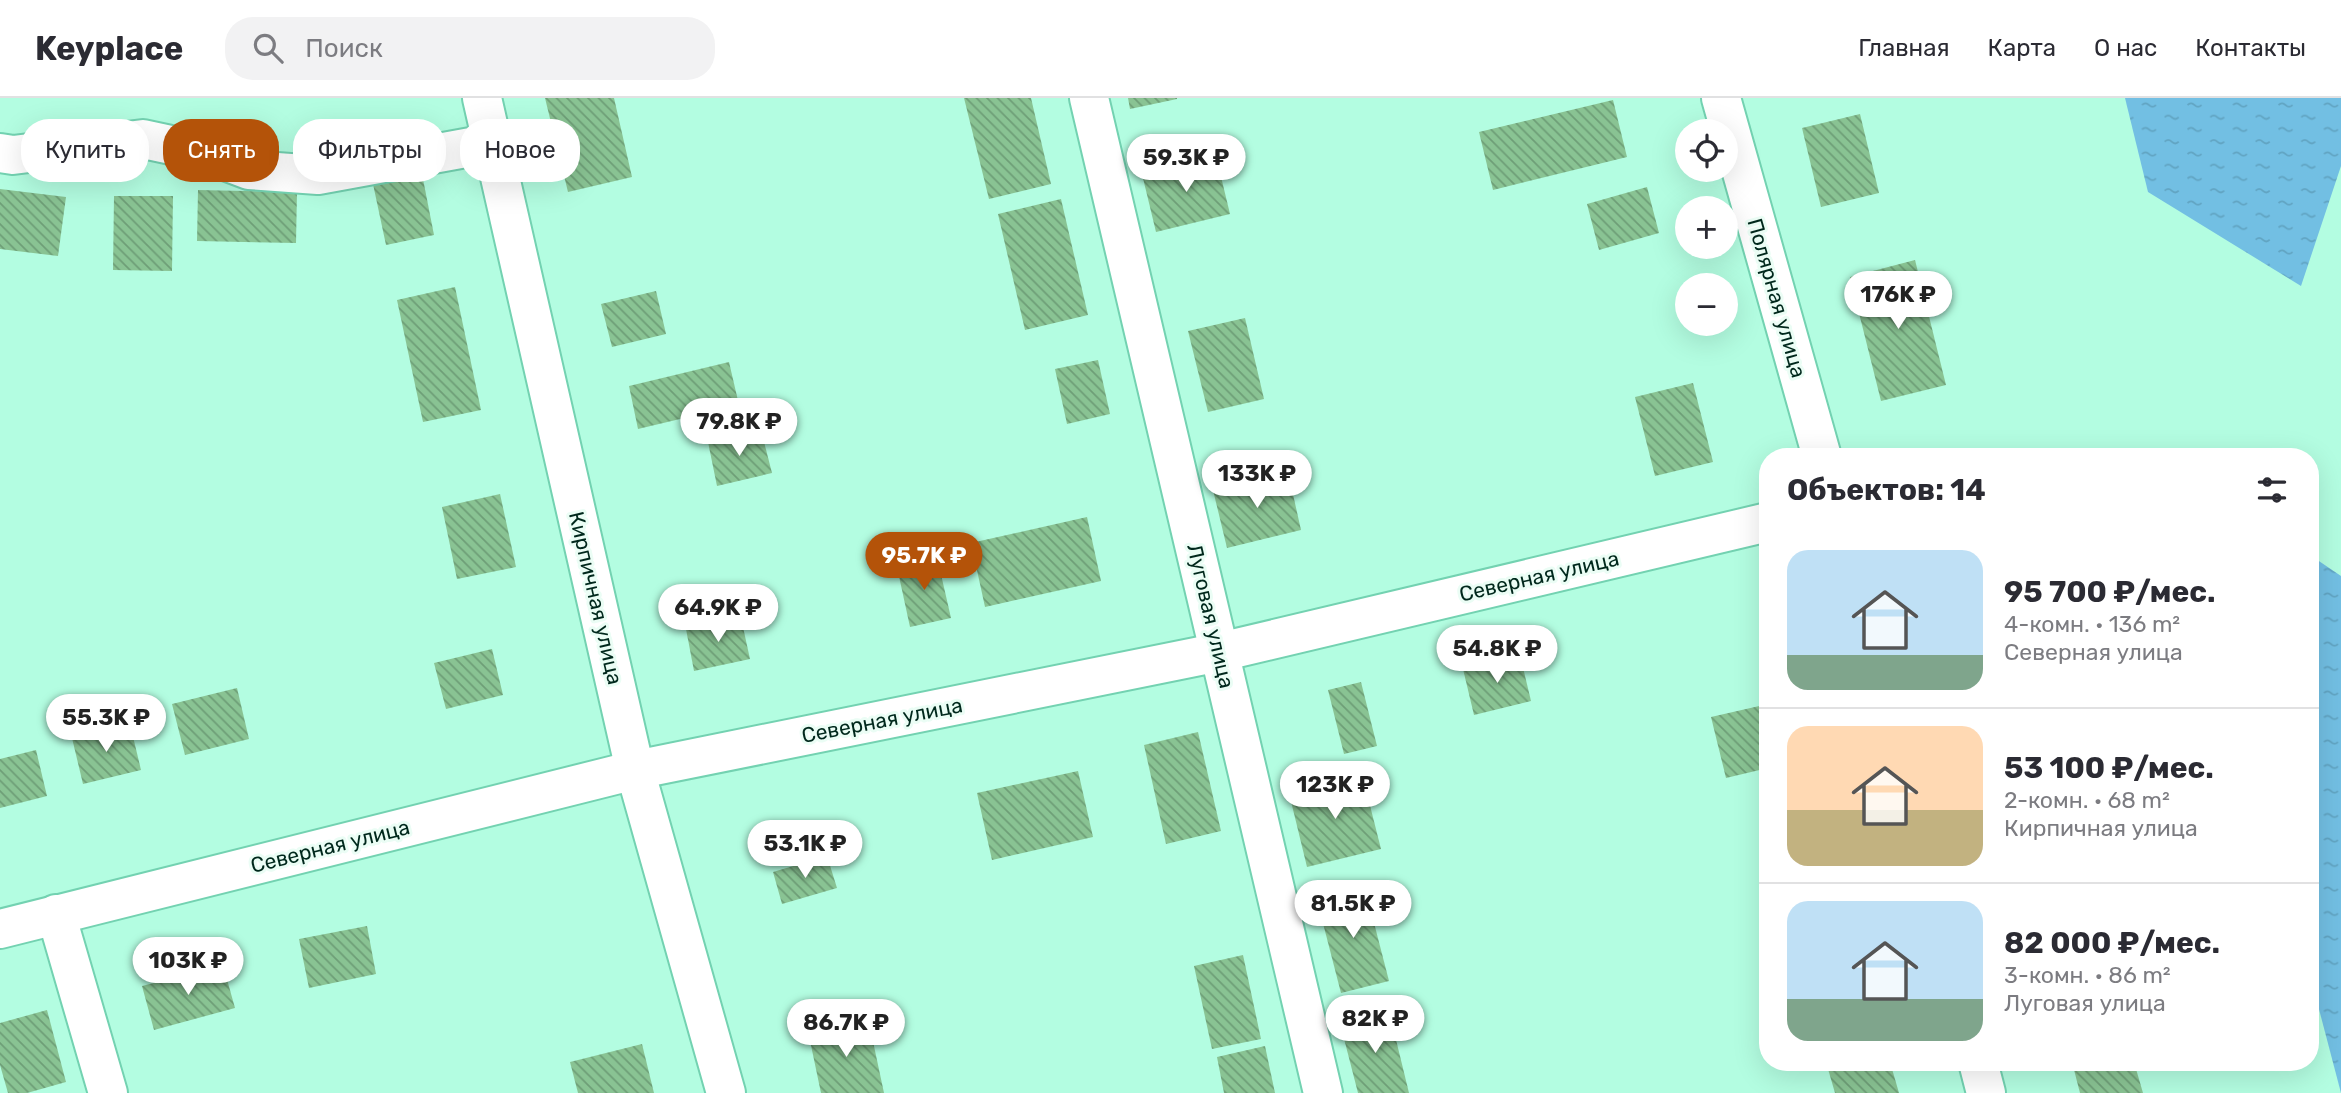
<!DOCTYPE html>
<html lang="ru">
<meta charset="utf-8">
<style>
body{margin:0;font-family:Rubik,sans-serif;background:#f2f2f3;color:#2b2b33;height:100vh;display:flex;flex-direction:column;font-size:26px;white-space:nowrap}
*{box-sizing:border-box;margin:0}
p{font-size:23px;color:#7c7c81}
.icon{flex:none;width:38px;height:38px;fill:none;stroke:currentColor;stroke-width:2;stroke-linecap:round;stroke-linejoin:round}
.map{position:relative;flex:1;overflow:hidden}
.panel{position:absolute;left:1759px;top:350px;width:560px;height:623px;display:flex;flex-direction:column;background:#fff;border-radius:28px;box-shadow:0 7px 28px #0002}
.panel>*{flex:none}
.top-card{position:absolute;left:21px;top:21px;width:665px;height:63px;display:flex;gap:14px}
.tools{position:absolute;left:1675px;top:21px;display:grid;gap:14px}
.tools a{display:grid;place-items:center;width:63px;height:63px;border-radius:50%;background:#fff;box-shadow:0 7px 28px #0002;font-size:35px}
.price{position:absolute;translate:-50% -60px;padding:0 16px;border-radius:24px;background:#fff;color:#222;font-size:23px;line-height:46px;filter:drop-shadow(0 2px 4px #0008)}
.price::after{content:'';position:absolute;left:50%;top:42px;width:21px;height:16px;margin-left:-10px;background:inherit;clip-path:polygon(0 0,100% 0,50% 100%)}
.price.selected{background:#b45309;color:#fff}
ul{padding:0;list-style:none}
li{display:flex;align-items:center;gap:21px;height:175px;padding:0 28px}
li+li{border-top:2px solid #e1e1e2}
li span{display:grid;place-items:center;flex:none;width:196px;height:140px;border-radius:21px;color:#555}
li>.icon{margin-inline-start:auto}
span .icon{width:84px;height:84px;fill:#fffc;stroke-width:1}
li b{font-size:30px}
h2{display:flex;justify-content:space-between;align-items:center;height:84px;padding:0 28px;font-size:30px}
.chip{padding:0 24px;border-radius:28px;background:#fff;box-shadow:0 7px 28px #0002;font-size:24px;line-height:63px}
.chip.selected{background:#b45309;color:#fff}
header{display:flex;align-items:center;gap:42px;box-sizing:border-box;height:98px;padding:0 35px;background:#fff;border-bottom:2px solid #e1e1e2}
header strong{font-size:33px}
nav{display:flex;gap:38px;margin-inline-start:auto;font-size:24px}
.search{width:490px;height:63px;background:#f2f2f3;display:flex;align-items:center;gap:18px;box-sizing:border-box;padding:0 24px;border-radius:28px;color:#7c7c81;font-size:26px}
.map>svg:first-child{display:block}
.water{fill:url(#water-ripples)}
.building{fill:url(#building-back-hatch)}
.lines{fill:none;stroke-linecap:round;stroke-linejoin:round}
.minor-casing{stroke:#73d2b1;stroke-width:42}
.minor{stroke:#fff;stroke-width:38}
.labels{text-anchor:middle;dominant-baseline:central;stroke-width:6;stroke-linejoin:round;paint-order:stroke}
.street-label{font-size:21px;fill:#00281c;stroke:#ebfdf5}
</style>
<header>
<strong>Keyplace</strong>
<div class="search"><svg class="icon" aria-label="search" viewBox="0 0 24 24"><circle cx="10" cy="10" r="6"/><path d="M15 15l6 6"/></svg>Поиск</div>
<nav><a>Главная</a><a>Карта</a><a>О нас</a><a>Контакты</a></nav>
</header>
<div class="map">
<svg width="2341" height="995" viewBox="0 0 2341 995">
<defs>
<pattern id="water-ripples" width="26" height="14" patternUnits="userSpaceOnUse" patternTransform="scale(1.75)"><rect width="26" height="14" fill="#72bfe3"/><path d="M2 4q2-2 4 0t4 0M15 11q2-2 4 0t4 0" fill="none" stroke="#61a4c2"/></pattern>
<pattern id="building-back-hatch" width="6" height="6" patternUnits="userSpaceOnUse" patternTransform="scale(1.75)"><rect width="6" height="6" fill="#89c393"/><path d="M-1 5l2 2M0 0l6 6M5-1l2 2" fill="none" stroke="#6e9e77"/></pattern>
</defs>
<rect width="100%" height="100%" fill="#b3fde1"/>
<g class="water">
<path d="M 2125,0 L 2341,0 L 2341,68 L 2301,188 L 2148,94 Z"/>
<path d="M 2310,457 L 2341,478 L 2341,995 L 2310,877 Z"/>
</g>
<g class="building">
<path d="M 545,0 L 614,0 L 632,79 L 568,94 Z"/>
<path d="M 964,0 L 1031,0 L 1051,86 L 989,101 Z"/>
<path d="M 1128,0 L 1177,0 L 1177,1 L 1130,11 Z"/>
<path d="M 1613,2 L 1627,59 L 1493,92 L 1479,34 Z"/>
<path d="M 1860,16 L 1879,95 L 1821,109 L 1802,30 Z"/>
<path d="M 1216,58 L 1230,116 L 1156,134 L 1142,76 Z"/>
<path d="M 422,76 L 434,137 L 386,147 L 373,86 Z"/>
<path d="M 1647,89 L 1659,135 L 1599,152 L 1587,106 Z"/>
<path d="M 0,91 L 66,99 L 58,158 L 0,151 Z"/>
<path d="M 198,92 L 297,94 L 296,145 L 197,143 Z"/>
<path d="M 114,98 L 173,98 L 172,173 L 113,172 Z"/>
<path d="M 1061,101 L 1088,217 L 1025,232 L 998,116 Z"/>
<path d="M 1915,162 L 1946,287 L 1881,303 L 1850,179 Z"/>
<path d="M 455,189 L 481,312 L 423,324 L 397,202 Z"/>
<path d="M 656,193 L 666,236 L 612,249 L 601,206 Z"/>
<path d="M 1245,220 L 1264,301 L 1208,314 L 1188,233 Z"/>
<path d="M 1098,262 L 1110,316 L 1067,326 L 1055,271 Z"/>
<path d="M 729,264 L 739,307 L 638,331 L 629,288 Z"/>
<path d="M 1693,285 L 1713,364 L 1655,378 L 1635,299 Z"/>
<path d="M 761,332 L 772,375 L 717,388 L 708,344 Z"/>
<path d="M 1288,374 L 1301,432 L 1227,450 L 1213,392 Z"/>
<path d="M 500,396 L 516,469 L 457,481 L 442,409 Z"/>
<path d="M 1087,419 L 1101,483 L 985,509 L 971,445 Z"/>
<path d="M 937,459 L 951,520 L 910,529 L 897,469 Z"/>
<path d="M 741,520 L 750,561 L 694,573 L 686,531 Z"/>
<path d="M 492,551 L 503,597 L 446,611 L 434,565 Z"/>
<path d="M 1520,557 L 1531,603 L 1474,617 L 1463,571 Z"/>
<path d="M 1361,584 L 1377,648 L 1344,656 L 1328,592 Z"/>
<path d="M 237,590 L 249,641 L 185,657 L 172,606 Z"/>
<path d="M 1768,606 L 1768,670 L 1726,680 L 1711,619 Z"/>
<path d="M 130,626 L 141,672 L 83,686 L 72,640 Z"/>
<path d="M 1198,634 L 1221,733 L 1166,746 L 1144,647 Z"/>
<path d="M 36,652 L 47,698 L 0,710 L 0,661 Z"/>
<path d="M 1078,673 L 1093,739 L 992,762 L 977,695 Z"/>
<path d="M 1362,676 L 1381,751 L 1307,769 L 1289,695 Z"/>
<path d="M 827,758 L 837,790 L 782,806 L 773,774 Z"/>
<path d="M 1365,790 L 1389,883 L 1341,895 L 1317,802 Z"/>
<path d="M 367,828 L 376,876 L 309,890 L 299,841 Z"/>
<path d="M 1243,857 L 1261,941 L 1212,951 L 1194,868 Z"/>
<path d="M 223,867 L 235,910 L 154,932 L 142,888 Z"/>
<path d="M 47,912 L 66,984 L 27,995 L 8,995 L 0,967 L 0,925 Z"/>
<path d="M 1389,913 L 1409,995 L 1358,995 L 1340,925 Z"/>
<path d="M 868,920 L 884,995 L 821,995 L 808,933 Z"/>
<path d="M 642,946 L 654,995 L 578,995 L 570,964 Z"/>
<path d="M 1265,948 L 1275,995 L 1224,995 L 1217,959 Z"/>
<path d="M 1826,964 L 1890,964 L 1899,995 L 1835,995 Z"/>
<path d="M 2072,964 L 2134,964 L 2143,995 L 2080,995 Z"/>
</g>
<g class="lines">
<g class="minor-casing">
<g id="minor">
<path d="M 482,0 L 635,672 L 726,995"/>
<path d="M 1089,0 L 1323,995"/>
<path d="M 1721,0 L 1822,359"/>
<path d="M 0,55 L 13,57 L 143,41 L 199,53 L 249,72 L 318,77 L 493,45"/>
<path d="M 56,816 L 108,995"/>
<path d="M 0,831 L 635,672 L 1220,554 L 1768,424"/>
<path d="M 1978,964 L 1986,995"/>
</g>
</g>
<use href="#minor" class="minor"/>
</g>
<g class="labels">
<g class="street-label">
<text transform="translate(1777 200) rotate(74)">Полярная улица</text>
<text transform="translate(1539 478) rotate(-13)">Северная улица</text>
<text transform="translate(596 500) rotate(77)">Кирпичная улица</text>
<text transform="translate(1211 518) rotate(77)">Луговая улица</text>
<text transform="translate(882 622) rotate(-11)">Северная улица</text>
<text transform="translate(330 748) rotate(-14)">Северная улица</text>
</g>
</g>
</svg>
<div class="tools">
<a><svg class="icon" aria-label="locate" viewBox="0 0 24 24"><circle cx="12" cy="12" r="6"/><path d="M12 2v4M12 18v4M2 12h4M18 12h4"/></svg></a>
<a>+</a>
<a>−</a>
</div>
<b class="price" style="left:1186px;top:96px">59.3K ₽</b>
<b class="price" style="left:1898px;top:233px">176K ₽</b>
<b class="price" style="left:739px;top:360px">79.8K ₽</b>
<b class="price" style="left:1257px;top:412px">133K ₽</b>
<b class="price selected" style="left:924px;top:494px">95.7K ₽</b>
<b class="price" style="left:718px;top:546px">64.9K ₽</b>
<b class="price" style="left:1497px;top:587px">54.8K ₽</b>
<b class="price" style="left:106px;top:656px">55.3K ₽</b>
<b class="price" style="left:1335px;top:723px">123K ₽</b>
<b class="price" style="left:805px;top:782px">53.1K ₽</b>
<b class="price" style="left:1353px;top:842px">81.5K ₽</b>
<b class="price" style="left:188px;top:899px">103K ₽</b>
<b class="price" style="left:1375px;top:957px">82K ₽</b>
<b class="price" style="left:846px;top:961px">86.7K ₽</b>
<div class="top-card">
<a class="chip">Купить</a>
<a class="chip selected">Снять</a>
<a class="chip">Фильтры</a>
<a class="chip">Новое</a>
</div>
<section class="panel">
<h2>Объектов: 14<svg class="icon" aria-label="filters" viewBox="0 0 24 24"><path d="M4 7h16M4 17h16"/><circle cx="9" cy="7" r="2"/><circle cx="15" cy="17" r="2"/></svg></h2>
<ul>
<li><span style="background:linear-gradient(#bfe0f5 75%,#7fa58c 0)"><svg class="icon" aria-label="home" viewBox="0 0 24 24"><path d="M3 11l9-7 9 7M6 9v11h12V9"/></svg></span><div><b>95 700 ₽/мес.</b><p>4-комн. · 136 m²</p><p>Северная улица</p></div></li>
<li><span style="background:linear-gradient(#ffd9b3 60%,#c2b280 0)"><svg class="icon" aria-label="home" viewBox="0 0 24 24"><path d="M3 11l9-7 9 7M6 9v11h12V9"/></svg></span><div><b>53 100 ₽/мес.</b><p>2-комн. · 68 m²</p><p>Кирпичная улица</p></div></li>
<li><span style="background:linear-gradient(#bfe0f5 70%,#7fa58c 0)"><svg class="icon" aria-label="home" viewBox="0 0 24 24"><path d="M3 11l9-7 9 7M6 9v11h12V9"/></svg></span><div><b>82 000 ₽/мес.</b><p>3-комн. · 86 m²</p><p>Луговая улица</p></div></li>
</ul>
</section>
</div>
